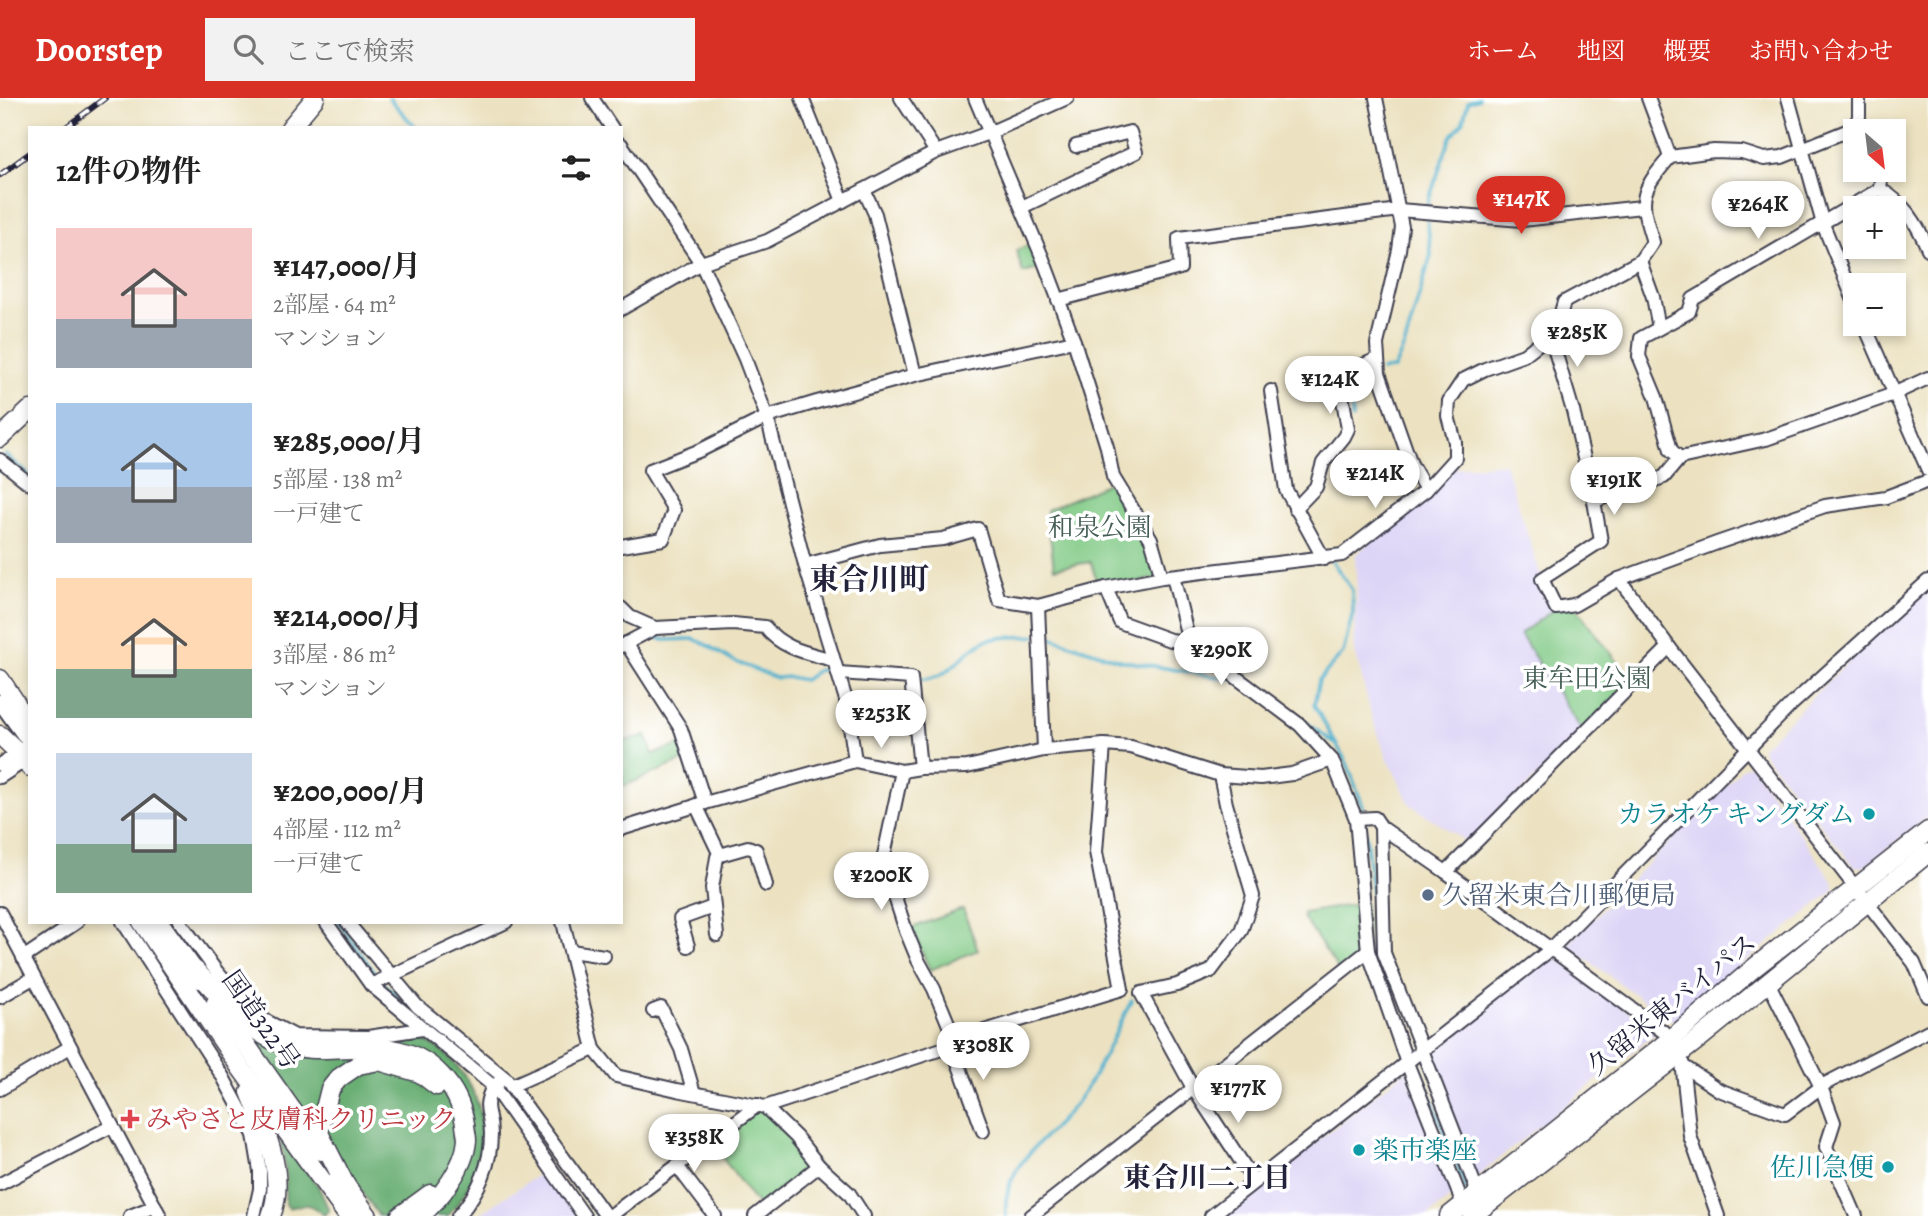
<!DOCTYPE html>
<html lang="ja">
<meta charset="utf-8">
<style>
body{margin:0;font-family:Alegreya,"Noto Serif JP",serif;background:#f2f2f2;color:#222;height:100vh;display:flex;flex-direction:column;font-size:26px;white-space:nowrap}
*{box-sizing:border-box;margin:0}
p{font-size:23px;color:#767676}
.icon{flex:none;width:38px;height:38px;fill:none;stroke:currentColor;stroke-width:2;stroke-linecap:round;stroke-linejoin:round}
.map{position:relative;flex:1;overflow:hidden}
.details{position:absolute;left:28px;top:28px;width:595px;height:798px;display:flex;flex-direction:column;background:#fff;border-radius:0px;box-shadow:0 4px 10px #0003}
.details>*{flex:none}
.needle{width:46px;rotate:152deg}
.buttons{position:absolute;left:1843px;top:21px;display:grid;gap:14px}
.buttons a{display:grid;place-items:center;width:63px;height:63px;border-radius:0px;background:#fff;box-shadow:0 4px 10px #0003;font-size:35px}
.price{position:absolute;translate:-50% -60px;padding:0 16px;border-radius:24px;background:#fff;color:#222;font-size:23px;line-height:46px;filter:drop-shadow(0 2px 4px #0008)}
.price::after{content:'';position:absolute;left:50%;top:42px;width:21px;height:16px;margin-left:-10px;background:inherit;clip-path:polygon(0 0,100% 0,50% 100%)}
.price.on{background:#d93025;color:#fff}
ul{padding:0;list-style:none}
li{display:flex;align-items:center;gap:21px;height:175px;padding:0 28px}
li span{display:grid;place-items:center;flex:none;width:196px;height:140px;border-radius:0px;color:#555}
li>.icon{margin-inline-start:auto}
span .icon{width:84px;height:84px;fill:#fffc;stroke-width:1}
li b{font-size:30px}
h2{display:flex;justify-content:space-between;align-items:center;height:84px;padding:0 28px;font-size:30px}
header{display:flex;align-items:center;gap:42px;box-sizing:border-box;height:98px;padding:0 35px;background:#d93025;color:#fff}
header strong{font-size:33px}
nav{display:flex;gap:38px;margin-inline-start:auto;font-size:24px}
.search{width:490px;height:63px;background:#f2f2f2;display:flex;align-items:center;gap:18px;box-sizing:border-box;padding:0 24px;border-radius:0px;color:#767676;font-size:26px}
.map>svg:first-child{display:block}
.built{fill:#ddd5f6}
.green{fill:#82ca86;stroke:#527660;stroke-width:2}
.forest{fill:#69ae73;stroke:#466857;stroke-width:2}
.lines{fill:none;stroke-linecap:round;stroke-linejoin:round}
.stream{stroke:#4fb1ce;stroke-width:3.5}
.minor-casing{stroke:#403f4f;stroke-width:16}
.major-casing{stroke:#403f4f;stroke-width:18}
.highway-casing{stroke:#403f4f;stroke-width:21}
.minor{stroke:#fff;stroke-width:12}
.major{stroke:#fff;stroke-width:14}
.highway{stroke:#fff;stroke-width:18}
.rail-casing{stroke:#22223b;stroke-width:6}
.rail{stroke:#fff;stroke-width:3.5;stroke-dasharray:10;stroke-linecap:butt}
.culture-dot{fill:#0f9aa8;stroke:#fff;stroke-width:2.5}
.service-dot{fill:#5c6f8a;stroke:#fff;stroke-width:2.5}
.health-dot{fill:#e0444e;stroke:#fff;stroke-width:2.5}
.labels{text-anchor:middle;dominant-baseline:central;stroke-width:7;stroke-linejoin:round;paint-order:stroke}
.park-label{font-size:26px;fill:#445d55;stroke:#fff}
.culture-label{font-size:26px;fill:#0d838f;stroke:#fff;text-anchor:end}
.service-label{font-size:26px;fill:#4e5e75;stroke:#fff;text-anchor:start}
.street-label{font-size:26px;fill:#22223b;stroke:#fff}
.health-label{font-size:26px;fill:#be3a42;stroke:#fff;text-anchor:start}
.neighbourhood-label{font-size:28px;font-weight:bold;fill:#22223b;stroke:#fff}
.quarter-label{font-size:30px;font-weight:bold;fill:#22223b;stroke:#fff}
</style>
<header>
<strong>Doorstep</strong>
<div class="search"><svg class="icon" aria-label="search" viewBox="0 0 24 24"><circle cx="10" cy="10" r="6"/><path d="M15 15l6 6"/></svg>ここで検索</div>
<nav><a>ホーム</a><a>地図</a><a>概要</a><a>お問い合わせ</a></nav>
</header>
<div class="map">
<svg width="1928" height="1118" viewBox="0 0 1928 1118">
<rect width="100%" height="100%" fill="#fff"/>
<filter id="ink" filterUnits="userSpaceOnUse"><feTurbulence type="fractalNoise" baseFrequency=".0143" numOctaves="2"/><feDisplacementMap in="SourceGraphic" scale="14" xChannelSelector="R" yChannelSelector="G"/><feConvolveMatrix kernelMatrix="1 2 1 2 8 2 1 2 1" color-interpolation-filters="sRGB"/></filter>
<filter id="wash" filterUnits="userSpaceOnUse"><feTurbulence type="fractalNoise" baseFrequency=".00686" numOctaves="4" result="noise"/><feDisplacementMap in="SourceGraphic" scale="28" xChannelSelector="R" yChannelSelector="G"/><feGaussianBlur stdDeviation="1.57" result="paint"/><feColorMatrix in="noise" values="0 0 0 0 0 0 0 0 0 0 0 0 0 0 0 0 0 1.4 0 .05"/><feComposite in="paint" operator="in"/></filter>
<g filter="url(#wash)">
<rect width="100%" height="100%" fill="#ece2c1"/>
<g class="built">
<path d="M 1505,365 L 1540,476 L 1556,510 L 1583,634 L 1468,745 L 1410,706 L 1387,659 L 1372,620 L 1354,549 L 1357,493 L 1355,457 L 1419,405 L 1453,370 Z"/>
<path d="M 1928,489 L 1928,718 L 1864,769 L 1854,768 L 1763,655 L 1762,649 L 1915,498 Z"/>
<path d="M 1751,667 L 1833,783 L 1834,792 L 1672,923 L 1567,847 L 1744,669 Z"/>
<path d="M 1551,856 L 1657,934 L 1476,1079 L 1423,954 Z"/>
<path d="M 1406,972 L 1456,1095 L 1428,1118 L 1225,1118 Z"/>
<path d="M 545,1072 L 578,1118 L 477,1118 Z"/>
</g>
<g class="green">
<path d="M 1037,144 L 1046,169 L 1023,175 L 1016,152 Z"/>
<path d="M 1115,382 L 1151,441 L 1162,479 L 1099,492 L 1091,464 L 1054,470 L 1047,412 Z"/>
<path d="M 1574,507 L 1633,584 L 1583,634 L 1520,536 L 1556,510 Z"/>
<path d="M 646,637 L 653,656 L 686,645 L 690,660 L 621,689 L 621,644 Z"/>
<path d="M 1365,805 L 1368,853 L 1340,874 L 1303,819 L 1303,815 Z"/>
<path d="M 963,811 L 978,852 L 930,872 L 911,830 Z"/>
<path d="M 758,1007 L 819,1068 L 762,1113 L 710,1043 Z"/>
</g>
<g class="forest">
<path d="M 207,877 L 265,933 L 408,938 C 414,940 423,941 429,945 C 471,966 495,1028 478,1072 C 472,1088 458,1105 448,1118 L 379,1118 Z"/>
<path d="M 281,1040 L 318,1088 L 329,1112 L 324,1117 C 309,1105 307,1105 289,1110 L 285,1105 L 286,1079 Z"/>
</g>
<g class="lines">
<g class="stream">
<path d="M 389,0 L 416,30"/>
<path d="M 1426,110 L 1450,40 L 1463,24 L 1468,4 L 1479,0"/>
<path d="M 1382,272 L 1394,271 L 1405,246 L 1431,157 L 1427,118"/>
<path d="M 1352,321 L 1351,289 L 1354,276 L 1375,273"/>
<path d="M 6,357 L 30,378"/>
<path d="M 1332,463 L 1352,492 L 1353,514 L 1343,555 L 1319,582 L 1314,607 L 1347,665 L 1364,711"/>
<path d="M 651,537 L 664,542 L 694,541 L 709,548 L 729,561 L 776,580 L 789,579 L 804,582 L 818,572 L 832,573"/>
<path d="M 1044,537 L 1119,562 L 1229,581"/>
<path d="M 913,581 C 951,585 957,556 985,543 C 996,538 1023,539 1036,538"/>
<path d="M 1293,615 L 1334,645"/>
<path d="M 1365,730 L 1378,849"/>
<path d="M 338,824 L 378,879"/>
<path d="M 1387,880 L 1411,949"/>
<path d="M 383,885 L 411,910"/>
<path d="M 1416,960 L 1466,1091"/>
<path d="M 482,969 L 507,992"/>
<path d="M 581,1094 L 598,1118"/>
<path d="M 1006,1118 C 1001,1061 1054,1040 1081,998 C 1101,970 1115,933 1132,902"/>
</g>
</g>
</g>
<g filter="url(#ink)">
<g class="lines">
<g class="minor-casing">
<g id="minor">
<path d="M 592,0 L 612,30"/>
<path d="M 802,0 L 843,103"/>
<path d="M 901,0 L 936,54"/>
<path d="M 975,0 L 1043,161 L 1074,243 L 1107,349 L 1113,379 L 1151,441 L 1162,479"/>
<path d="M 1376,0 L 1402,129 L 1399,152 L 1377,246 L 1379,275 L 1411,366 L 1426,392"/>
<path d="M 1648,0 L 1670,59"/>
<path d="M 1788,0 L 1823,126 L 1855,205"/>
<path d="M 1859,0 L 1859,19 L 1854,30 L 1782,59 L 1764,61 L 1742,54 L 1714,53 L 1670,59 C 1639,95 1639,100 1653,144 L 1640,163 L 1564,204 L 1556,232 L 1555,253 L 1573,313 L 1594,403 L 1601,443 L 1542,481 L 1556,510 L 1574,507 L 1619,481 L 1717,445 L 1825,408 L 1886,399 L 1928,383"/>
<path d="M 621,46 L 701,165 L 745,261 L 767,319 L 805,467 L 846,602 L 855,663"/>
<path d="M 1876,72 L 1881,82 L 1880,91"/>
<path d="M 1880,91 C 1905,106 1917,125 1928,151"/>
<path d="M 864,92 L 875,116 L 915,277"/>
<path d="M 1022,109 L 1136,54 L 1130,34 L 1076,48"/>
<path d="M 1640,163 L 1653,199 L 1659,230"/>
<path d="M 1058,202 L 1180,170 L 1179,140 L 1399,112 L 1522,122 L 1642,109"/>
<path d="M 621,211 L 701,165 L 767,143 L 936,54 L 991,34 L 1067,0"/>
<path d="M 1864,226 L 1928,372"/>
<path d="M 1271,293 L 1286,392 L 1324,461"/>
<path d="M 1680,360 L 1671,352 L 1656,299 L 1639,258 L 1641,240 L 1689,214 L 1693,201 L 1880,91"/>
<path d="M 0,362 L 30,386"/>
<path d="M 1594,403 L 1664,379 L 1680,360 L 1766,341 L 1891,297 L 1928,280"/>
<path d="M 1295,411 L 1316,389 L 1323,365 L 1344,339 L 1348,331 L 1341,291 L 1344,278 L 1354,271 L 1377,261"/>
<path d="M 621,448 L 663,441 L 674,412 L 650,372 L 701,352 L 767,319 L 817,304 L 915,277 L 1074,243"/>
<path d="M 805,467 L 880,447 L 943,441 L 978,431 L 999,502 L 1038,508 L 1044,652"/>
<path d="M 1173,478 L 1189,544 L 1300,627 L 1332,662 L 1356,721 L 1368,853 L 1407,965 L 1465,1111"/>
<path d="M 1619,481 L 1669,549 L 1914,865 L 1928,898"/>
<path d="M 1106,490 L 1120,524 L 1170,542 L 1189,544"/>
<path d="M 1038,508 L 1106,490 L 1162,479 L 1342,457 L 1426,392 L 1455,360 L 1455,344 L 1448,318 L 1449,303 L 1463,282 L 1485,271 L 1524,257 L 1556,232"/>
<path d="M 621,510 L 630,519 L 655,530 L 733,526 L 765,529 C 782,551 808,555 833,562"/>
<path d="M 626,545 L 681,631 L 705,705"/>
<path d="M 621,548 L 655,530"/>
<path d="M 839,575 L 911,580 L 920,670"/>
<path d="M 0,667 L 23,652"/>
<path d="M 902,673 L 883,762 L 906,833 L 918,862 L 934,891 L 955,942"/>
<path d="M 1220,677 L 1226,706 L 1253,798 L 1241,833 L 1211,873 L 1177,887 L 1141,895 L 1193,990 L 1254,1083"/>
<path d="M 0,679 L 29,660"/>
<path d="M 696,707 L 720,757 L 748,749 L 756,752 L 766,787"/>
<path d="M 1356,721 L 1375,720 L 1381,729 L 1446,774 L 1672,940 L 1681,954 L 1690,1038 L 1718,1118"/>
<path d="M 1381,729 L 1384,855 L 1478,1095 L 1479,1103"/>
<path d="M 621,731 L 705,705 L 855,663 L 902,673 L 920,670 L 967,669 L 1044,652 L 1104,647 L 1131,649 L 1220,677 L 1261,680 L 1292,676 L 1332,662"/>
<path d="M 1446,774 L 1669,549"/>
<path d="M 0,815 L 160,1118"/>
<path d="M 123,824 L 223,979 L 254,1037 L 260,1073 L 260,1091 L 254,1118"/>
<path d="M 180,824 L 217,874 L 255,917 L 295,938 L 368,939 L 422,931"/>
<path d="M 326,824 L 371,887 L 493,988 L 584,1118"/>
<path d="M 347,824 L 417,908 L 506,981 L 606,1118"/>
<path d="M 563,824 L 594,951 L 616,978 L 677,992 L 765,1009 L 957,946 L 955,942 L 1122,891 L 1096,754 L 1104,647"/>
<path d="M 717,837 L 712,790 L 717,759 L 720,757"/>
<path d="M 688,848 L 680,821 L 713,809"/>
<path d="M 571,853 L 604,858"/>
<path d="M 23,860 L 77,824"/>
<path d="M 1768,884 L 1821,989 L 1834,1024 L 1826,1049 L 1856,1118"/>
<path d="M 371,887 L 506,824"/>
<path d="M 0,899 L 33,880"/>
<path d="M 653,913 L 661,910 L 681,951 L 694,995"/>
<path d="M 952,948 L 983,1033"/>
<path d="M 1683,968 L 1719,992 L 1785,1016 L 1821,989"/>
<path d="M 511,988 L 594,951"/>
<path d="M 1821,988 L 1928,933"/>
<path d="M 0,991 L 70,949"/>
<path d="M 765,1009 L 796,1039 L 819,1068 L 849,1095 L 864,1118"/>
<path d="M 677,1068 L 715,1118"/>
<path d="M 0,1086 L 112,1028"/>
<path d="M 130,1118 L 155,1108"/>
<path d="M 458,1118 C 478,1095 491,1067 491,1036 C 491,1012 481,1013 493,988 L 498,985"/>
<path d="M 610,1118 L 758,1007"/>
<path d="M 755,1118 L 819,1068"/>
<path d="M 1031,1118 L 1368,853"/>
<path d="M 1211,1118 L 1550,852 L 1792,606 L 1928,483"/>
</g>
</g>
<g class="major-casing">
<path id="major" d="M 0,604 L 24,637"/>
</g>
<g class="highway-casing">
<g id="highway">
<path d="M 290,30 L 315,0"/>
<path d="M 0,340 L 30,312"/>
<path d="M 0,581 L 16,605 L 30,643"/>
<path d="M 0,637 L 19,655 L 30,669"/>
<path d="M 142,824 L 240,969 L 348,1118"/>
<path d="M 159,824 L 200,881"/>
<path d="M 195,872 C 217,894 246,931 275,943 C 313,959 353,945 391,951 C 430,957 459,988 465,1026 C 465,1031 467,1037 467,1042 C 465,1069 440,1101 420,1118"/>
<path d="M 216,904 L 321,1053"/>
<path d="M 250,994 C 265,1032 287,1077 271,1118"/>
<path d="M 339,1078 L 368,1118"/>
<path d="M 346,1088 L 319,1035 L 330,991 L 339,980 L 358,967 L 379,963 L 420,975 L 437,988"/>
<path d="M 400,1118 L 430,1096"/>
<path d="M 1449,1118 L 1672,940 L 1755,869 L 1928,733"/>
<path d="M 1472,1118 L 1700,940 L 1928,755"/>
</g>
</g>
<use href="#minor" class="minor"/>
<use href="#major" class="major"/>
<use href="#highway" class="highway"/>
<g class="rail-casing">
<g id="rail">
<path d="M 65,30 L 105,0"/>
<path d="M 0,77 L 30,55"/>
</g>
</g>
<use href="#rail" class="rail"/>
</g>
</g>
<g class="culture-dot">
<circle cx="1869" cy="716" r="7"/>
<circle cx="1359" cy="1052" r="7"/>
<circle cx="1888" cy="1069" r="7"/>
</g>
<circle class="service-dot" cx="1428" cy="797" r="7"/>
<path class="health-dot" d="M126.5 1010.5h7v7h7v7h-7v7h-7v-7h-7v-7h7z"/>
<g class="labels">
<g class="park-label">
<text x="1100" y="429">和泉公園</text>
<text x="1587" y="580">東牟田公園</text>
</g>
<g class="culture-label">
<text x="1855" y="716">カラオケ キングダム</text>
<text x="1373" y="1052" text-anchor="start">楽市楽座</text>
<text x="1874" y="1069">佐川急便</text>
</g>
<g class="service-label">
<text x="1442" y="797">久留米東合川郵便局</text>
</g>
<g class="street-label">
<text transform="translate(1672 906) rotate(-39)">久留米東バイパス</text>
<text transform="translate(261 922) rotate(55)">国道322号</text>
</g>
<g class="health-label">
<text x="146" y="1021">みやさと皮膚科クリニック</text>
</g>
<g class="neighbourhood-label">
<text x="1207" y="1080">東合川二丁目</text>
</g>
<g class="quarter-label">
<text x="869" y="481">東合川町</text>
</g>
</g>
</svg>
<div class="buttons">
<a><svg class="needle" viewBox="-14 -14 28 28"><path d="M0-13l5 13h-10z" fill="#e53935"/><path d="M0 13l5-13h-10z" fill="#767676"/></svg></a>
<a>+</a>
<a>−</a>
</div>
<b class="price on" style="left:1521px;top:138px">¥147K</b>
<b class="price" style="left:1758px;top:143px">¥264K</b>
<b class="price" style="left:1577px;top:271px">¥285K</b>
<b class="price" style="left:1330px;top:318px">¥124K</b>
<b class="price" style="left:1375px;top:412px">¥214K</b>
<b class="price" style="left:1614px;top:419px">¥191K</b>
<b class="price" style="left:1221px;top:589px">¥290K</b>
<b class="price" style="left:881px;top:652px">¥253K</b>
<b class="price" style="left:881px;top:814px">¥200K</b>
<b class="price" style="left:983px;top:984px">¥308K</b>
<b class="price" style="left:1238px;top:1027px">¥177K</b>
<b class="price" style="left:694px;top:1076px">¥358K</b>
<section class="details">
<h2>12件の物件<svg class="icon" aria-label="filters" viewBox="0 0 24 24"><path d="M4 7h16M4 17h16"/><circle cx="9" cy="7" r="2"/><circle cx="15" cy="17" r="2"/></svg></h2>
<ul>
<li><span style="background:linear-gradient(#f6c9c9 65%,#9aa5b1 0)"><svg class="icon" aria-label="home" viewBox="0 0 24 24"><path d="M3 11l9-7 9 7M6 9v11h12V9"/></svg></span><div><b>¥147,000/月</b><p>2部屋 · 64 m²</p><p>マンション</p></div></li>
<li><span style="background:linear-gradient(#a9c7e8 60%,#9aa5b1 0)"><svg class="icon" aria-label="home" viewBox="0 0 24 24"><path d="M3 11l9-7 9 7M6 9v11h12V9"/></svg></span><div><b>¥285,000/月</b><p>5部屋 · 138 m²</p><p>一戸建て</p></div></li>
<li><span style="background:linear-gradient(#ffd9b3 65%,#7fa58c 0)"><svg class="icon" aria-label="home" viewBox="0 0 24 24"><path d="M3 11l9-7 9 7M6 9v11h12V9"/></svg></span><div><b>¥214,000/月</b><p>3部屋 · 86 m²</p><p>マンション</p></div></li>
<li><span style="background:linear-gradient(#c9d6e8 65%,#7fa58c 0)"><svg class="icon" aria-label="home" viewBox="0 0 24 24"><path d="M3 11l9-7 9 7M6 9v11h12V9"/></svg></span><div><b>¥200,000/月</b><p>4部屋 · 112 m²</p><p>一戸建て</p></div></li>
</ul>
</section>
</div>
